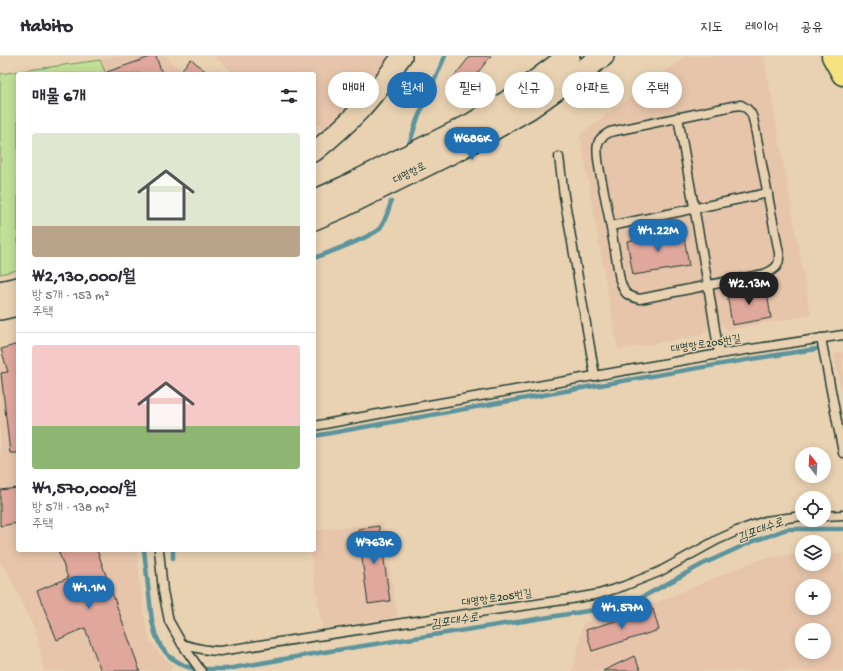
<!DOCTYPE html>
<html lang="ko">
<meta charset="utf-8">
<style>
body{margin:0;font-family:"Gochi Hand","Poor Story",sans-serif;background:#f2f2f3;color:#2b2b33;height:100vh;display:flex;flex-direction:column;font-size:15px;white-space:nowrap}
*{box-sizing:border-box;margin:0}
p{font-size:13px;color:#7c7c81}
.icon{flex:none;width:22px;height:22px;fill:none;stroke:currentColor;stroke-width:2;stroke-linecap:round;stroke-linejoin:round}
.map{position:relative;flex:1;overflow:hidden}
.sheet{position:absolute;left:16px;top:16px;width:300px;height:480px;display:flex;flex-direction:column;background:#fff;border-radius:4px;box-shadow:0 2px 10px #0003}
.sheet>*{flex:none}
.hud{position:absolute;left:328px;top:16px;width:380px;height:36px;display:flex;gap:8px}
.needle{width:26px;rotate:343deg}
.fabs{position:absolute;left:795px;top:391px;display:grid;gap:8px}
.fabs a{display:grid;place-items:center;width:36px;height:36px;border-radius:50%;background:#fff;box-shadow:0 2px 10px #0003;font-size:20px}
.price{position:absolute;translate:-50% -34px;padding:0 9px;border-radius:14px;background:#1f6fb2;color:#fff;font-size:13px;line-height:26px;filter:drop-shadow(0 1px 2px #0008)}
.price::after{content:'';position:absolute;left:50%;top:24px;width:12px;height:9px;margin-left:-6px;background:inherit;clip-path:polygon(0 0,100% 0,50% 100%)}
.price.on{background:#222;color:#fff}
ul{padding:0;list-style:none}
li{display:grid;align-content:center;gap:8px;height:212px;padding:0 16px}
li+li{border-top:1px solid #e1e1e2}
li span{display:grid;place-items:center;height:124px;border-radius:4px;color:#555}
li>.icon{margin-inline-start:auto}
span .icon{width:72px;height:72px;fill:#fffc;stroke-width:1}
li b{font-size:17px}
h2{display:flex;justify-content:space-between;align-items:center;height:48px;padding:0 16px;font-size:17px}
.tag{padding:0 14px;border-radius:18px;background:#fff;box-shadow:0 2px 10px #0003;font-size:14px;line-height:36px}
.tag.on{background:#1f6fb2;color:#fff}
header{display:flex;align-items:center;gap:24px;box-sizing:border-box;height:56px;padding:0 20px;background:#fff;border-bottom:1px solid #e1e1e2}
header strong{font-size:19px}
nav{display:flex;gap:22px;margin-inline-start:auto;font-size:14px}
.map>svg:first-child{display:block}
.built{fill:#e6c5ab;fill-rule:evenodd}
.green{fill:#c0df97;stroke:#708e66}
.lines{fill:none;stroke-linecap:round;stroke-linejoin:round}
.stream{stroke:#5b949d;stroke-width:4.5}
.building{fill:#e0a79c;stroke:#1f3d34}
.service-casing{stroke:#1f3d34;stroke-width:11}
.tertiary-casing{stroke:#1f3d34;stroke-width:22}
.secondary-casing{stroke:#1f3d34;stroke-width:24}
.motorway-casing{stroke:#1f3d34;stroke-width:25}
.service{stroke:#e9d2b2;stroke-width:8}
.tertiary{stroke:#e9d2b2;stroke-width:19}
.secondary{stroke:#e9d2b2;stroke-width:21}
.motorway{stroke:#f7e281;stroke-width:22}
.labels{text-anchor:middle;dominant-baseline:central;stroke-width:3;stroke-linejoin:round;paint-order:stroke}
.street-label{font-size:11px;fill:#1f3d34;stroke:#e9d2b2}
.water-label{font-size:12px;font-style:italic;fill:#24443d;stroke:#e9d2b2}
</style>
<header>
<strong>Habito</strong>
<nav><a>지도</a><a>레이어</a><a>공유</a></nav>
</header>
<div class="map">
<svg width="843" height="615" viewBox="0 0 843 615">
<rect width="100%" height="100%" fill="#e9d2b2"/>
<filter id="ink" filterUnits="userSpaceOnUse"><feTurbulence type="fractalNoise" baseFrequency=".025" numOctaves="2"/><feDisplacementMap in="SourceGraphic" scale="8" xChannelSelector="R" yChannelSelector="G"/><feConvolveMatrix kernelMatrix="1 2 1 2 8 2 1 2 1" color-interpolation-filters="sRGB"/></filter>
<g filter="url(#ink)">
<g class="built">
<path d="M 114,0 L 165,0 L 186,18 L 106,18 L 100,4 Z"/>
<path d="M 213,0 L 389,0 L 370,30 L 347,55 L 326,73 L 314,67 L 314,18 L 236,18 Z"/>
<path d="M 685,0 L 764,0 L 811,259 L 728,274 L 722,269 L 708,272 L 703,279 L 618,294 L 580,79 Z"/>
<path d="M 843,296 L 843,343 L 834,298 Z"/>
<path d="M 18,304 L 18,494 L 137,494 L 140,528 L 145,566 L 150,584 L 159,597 L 173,610 L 171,615 L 44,615 L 38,584 L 35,574 L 9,518 L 0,507 L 0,305 Z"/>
<path d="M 383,466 L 397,561 L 322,573 L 310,494 L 314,494 L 314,475 Z"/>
<path d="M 843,497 L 843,615 L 572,615 L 576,601 L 583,567 L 642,552 L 662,544 L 745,509 L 762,503 L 783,500 L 802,499 L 802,508 L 824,508 L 824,498 ZM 802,530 L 824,530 L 824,552 L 802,552 ZM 802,574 L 824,574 L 824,596 L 802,596 Z"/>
</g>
<path class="green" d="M 100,4 L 106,18 L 18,18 L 18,214 L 0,218 L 0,18 Z"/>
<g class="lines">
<g class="stream">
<path d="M 409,89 L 417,64 L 445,0"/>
<path d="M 314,202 C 327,197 373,181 380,172 C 386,164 388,155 391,146"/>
<path d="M 314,380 C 399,364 485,350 571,334 C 653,320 734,305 816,293"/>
<path d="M 144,494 L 152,565 L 155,577 L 161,591 L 170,601 L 185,610 L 195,613 L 227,613 L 324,596 L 594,554 L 639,543 L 703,508 L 749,487 L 787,473 L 843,473"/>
<path d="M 173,494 L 173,502"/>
</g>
</g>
<g class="building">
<path d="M 153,0 L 156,0 L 162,18 L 107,18 L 107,16 Z"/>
<path d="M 470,0 L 491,0 L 460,39 L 453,33 L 453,22 Z"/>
<path d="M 191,3 L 209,18 L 188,18 L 182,13 Z"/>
<path d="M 683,175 L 689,210 L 633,219 L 627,185 Z"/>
<path d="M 766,230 L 771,262 L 732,269 L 727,237 Z"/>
<path d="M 18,288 L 18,397 L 10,397 L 1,317 L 8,316 L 1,293 Z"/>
<path d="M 18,432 L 18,467 L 0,470 L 0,434 Z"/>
<path d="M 379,470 L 390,545 L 368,548 L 358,473 Z"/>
<path d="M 58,494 L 97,494 L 140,615 L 101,615 L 85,572 L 57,584 L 37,535 L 68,522 Z"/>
<path d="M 653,553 L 659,574 L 592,595 L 586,574 Z"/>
<path d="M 634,600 L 641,615 L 603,615 Z"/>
</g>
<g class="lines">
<g class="service-casing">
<g id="service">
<path d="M 741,49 C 750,54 752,57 754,67 L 779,197 C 780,210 776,213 764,218 L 640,243 C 626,240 624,237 620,224 C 615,195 610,165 604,136 C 602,125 595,99 598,88 C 599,82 605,79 610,76 L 733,50 Z"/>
<path d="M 678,61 L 708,229 L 719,298"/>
<path d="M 559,101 L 564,140 L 595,320"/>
<path d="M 611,170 L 768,137"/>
<path d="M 821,282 L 843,397"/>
<path d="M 314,370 L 389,356 L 719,298 L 843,279"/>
<path d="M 824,460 L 843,459"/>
<path d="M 159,494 L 163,535 L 169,565 L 182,588 L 201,615"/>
<path d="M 182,588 C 195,592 207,595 220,595 L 403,567 L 571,543 L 599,538 L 624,530 L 659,516 L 717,484 L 737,475 L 765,465 L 802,460"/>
</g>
</g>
<g class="tertiary-casing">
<path id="tertiary" d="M 314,96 C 330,83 346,69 360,54 C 376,37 389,18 402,0"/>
</g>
<g class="secondary-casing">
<g id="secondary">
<path d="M 314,145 L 345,131 L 472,68 L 507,46 L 569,0"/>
<path d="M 314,163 L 342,151 L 461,92 L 530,52 L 603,0"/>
<path d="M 0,236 L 18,232"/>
<path d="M 0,253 L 18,249"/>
</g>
</g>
<g class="motorway-casing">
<path id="motorway" d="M 833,0 L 843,18"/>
</g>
<use href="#service" class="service"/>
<use href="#tertiary" class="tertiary"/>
<use href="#secondary" class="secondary"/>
<use href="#motorway" class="motorway"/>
</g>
</g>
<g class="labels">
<g class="street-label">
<text transform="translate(410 118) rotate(-27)">대명항로</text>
<text transform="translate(706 289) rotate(-9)">대명항로205번길</text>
<text transform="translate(497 543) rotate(-8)">대명항로205번길</text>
</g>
<g class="water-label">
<text transform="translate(761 475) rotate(-21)">김포대수로</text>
<text transform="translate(455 566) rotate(-9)">김포대수로</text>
</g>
</g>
</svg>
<div class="fabs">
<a><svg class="needle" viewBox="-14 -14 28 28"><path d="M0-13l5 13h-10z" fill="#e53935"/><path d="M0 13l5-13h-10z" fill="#7c7c81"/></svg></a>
<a><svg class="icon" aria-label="locate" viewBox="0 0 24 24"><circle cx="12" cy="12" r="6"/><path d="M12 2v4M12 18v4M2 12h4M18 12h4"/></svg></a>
<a><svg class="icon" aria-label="layers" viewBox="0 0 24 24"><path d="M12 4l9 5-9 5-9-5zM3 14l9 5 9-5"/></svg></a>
<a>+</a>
<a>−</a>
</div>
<b class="price" style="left:472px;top:105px">₩686K</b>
<b class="price" style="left:658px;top:197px">₩1.22M</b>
<b class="price on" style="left:749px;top:250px">₩2.13M</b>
<b class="price" style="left:374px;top:509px">₩763K</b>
<b class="price" style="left:89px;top:554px">₩1.1M</b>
<b class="price" style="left:622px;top:574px">₩1.57M</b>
<div class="hud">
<a class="tag">매매</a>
<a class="tag on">월세</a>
<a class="tag">필터</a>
<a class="tag">신규</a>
<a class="tag">아파트</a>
<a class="tag">주택</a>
</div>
<section class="sheet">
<h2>매물 6개<svg class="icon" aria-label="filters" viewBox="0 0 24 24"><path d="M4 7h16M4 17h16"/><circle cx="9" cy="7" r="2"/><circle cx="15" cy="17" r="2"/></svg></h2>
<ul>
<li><span style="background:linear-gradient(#dfe7d0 75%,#b9a48a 0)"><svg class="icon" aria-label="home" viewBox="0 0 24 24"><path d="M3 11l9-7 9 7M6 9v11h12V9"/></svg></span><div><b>₩2,130,000/월</b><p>방 5개 · 153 m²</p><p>주택</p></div></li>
<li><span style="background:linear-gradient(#f6c9c9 65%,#8fb573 0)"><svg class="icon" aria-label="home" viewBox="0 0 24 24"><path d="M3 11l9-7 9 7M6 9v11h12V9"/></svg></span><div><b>₩1,570,000/월</b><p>방 5개 · 138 m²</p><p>주택</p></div></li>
</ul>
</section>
</div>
